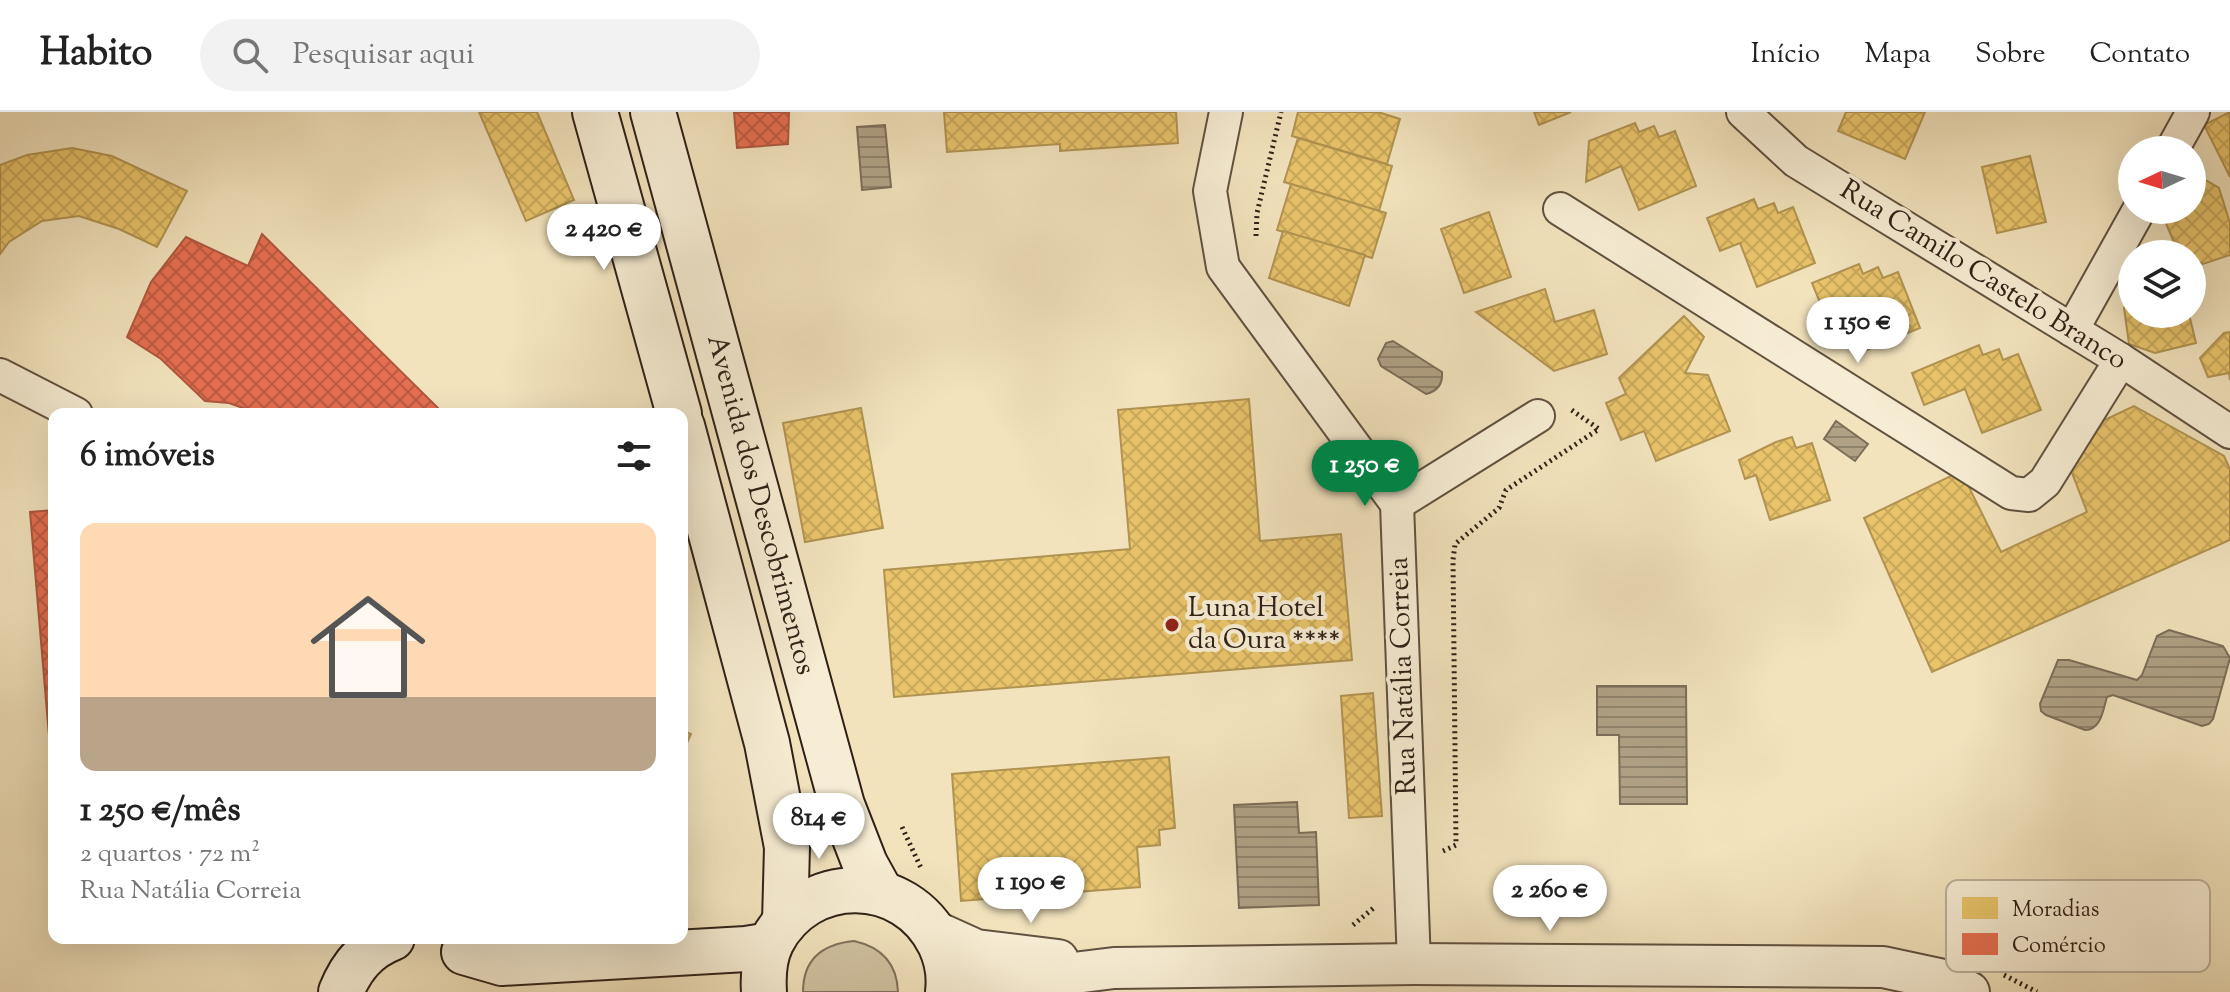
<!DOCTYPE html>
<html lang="pt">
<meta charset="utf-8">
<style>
body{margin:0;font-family:"Sorts Mill Goudy",serif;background:#f2f2f2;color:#222;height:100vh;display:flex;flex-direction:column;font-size:30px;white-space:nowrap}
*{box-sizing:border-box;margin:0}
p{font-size:26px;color:#767676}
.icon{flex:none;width:44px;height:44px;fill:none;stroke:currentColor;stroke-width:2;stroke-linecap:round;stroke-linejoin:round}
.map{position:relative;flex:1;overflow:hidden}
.side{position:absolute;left:48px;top:296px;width:640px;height:536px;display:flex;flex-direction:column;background:#fff;border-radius:16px;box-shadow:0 8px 32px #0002}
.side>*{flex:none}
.needle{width:52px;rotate:266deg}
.controls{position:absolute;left:2118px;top:24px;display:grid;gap:16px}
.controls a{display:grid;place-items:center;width:88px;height:88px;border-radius:50%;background:#fff;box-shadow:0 8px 32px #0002;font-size:40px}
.price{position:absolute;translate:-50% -68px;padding:0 18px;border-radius:28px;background:#fff;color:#222;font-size:26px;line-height:52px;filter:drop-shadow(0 2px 4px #0008)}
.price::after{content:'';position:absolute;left:50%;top:48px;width:24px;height:18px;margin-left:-12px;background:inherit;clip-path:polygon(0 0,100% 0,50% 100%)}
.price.active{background:#0b8043;color:#fff}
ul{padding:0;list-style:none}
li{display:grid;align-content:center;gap:16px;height:424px;padding:0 32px}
li span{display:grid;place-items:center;height:248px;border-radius:16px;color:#555}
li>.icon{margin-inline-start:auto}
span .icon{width:144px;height:144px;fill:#fffc;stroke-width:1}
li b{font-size:34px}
h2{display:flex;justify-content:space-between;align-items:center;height:96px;padding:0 32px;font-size:34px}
header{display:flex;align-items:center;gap:48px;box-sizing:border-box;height:112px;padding:0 40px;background:#fff;border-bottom:2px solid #e0e0e0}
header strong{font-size:38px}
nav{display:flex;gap:44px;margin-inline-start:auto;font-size:28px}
.search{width:560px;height:72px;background:#f2f2f2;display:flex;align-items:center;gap:20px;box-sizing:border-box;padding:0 28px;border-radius:44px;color:#767676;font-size:30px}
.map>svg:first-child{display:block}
.green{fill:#d1c2a1;stroke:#80715c;stroke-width:2}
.water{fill:url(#water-rules);stroke:#7c6d59;stroke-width:2}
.homes{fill:url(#homes-cross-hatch);stroke:#b19351;stroke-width:2}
.shops{fill:url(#shops-cross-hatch);stroke:#b05740;stroke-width:2}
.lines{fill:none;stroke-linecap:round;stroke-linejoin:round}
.minor-casing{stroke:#605140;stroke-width:36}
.tertiary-casing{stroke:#605140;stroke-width:44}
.secondary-casing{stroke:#2f2017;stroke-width:48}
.path{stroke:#2f2017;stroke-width:5;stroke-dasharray:2 4;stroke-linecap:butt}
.minor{stroke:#f7edd4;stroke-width:32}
.tertiary{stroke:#f7edd4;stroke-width:40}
.secondary{stroke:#f7edd4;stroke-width:44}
.poi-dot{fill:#8f2418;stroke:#f7edd4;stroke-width:3}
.labels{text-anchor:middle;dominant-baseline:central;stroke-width:8;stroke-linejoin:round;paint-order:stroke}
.street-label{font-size:28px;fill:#2f2017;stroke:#f7edd4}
.poi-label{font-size:28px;fill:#2f2017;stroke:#f7edd4;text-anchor:start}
.key{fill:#f7edd4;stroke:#bbb09b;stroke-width:2}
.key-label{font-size:22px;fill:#2f2017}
</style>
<header>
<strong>Habito</strong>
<div class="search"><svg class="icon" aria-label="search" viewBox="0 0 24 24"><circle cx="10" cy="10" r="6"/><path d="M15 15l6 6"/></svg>Pesquisar aqui</div>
<nav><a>Início</a><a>Mapa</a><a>Sobre</a><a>Contato</a></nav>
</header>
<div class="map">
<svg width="2230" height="880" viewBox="0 0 2230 880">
<defs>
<pattern id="water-rules" width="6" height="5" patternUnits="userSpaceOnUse" patternTransform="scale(2)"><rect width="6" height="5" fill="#b0a185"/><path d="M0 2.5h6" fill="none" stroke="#90836c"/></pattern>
<pattern id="homes-cross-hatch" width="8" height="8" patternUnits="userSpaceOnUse" patternTransform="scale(2)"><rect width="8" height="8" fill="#e9c46a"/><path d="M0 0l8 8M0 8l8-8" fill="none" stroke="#c8a85b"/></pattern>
<pattern id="shops-cross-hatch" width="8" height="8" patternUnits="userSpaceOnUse" patternTransform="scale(2)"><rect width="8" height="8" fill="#e76f51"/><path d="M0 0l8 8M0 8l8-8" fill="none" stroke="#bc5b42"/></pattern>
</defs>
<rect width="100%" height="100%" fill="#f2e3bd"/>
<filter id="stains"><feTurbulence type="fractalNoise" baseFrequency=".0025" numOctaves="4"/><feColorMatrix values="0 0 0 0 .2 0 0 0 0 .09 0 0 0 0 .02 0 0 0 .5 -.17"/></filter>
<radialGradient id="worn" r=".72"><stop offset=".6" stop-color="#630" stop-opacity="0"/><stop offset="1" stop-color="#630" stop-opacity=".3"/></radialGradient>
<path class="green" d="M 854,829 C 881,835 897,851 898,880 L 803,880 C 803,847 823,832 854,829 Z"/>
<g class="water">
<path d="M 885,13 L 891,75 L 862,78 L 857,15 Z"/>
<path d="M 1393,229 L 1442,260 C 1443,272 1438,279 1426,282 L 1381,254 L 1378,247 L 1386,231 Z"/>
<path d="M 1836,309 L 1868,332 L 1855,349 L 1824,327 Z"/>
<path d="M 2169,518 L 2223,534 L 2230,546 L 2213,607 L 2209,612 L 2202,614 L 2113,583 L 2107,585 C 2103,598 2101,618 2085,618 L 2046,603 L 2041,599 L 2040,592 L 2058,548 L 2069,548 L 2137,568 L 2142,563 L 2157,524 Z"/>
<path d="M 1597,574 L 1686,574 L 1687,692 L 1620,692 L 1619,623 L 1597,623 Z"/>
<path d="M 1297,690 L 1299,721 L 1316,720 L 1319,793 L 1239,796 L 1234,693 Z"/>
</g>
<g class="homes">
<path d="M 479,0 L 537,0 L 574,88 L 526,109 Z"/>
<path d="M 944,0 L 1176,0 L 1178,31 L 1060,39 L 1060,32 L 947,40 Z"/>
<path d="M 1298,0 L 1378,0 L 1400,7 L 1387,52 L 1292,24 Z"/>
<path d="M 1534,0 L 1571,0 L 1539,13 Z"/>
<path d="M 1846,0 L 1925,0 L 1905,47 L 1838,19 Z"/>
<path d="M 2230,0 L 2230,65 L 2204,13 Z"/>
<path d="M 1635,11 L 1639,20 L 1654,14 L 1659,25 L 1675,19 L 1696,74 L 1639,98 L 1621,54 L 1586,70 L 1589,29 Z"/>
<path d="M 1298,26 L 1392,54 L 1379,99 L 1284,70 Z"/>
<path d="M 72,36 L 112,44 L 187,79 L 157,135 L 119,117 L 79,104 L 42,109 L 9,130 L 0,142 L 0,53 L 27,43 Z"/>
<path d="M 2030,44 L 2046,110 L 1997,121 L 1982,55 Z"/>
<path d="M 2192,60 L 2219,76 L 2230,111 L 2230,143 L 2203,152 L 2192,147 L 2192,142 L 2178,140 L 2165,109 L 2171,98 L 2192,98 L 2192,85 L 2202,81 L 2192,75 Z"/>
<path d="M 1291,72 L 1386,101 L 1372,146 L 1277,118 Z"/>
<path d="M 1754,87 L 1758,97 L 1774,91 L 1778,101 L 1793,95 L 1815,151 L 1757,175 L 1740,131 L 1720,139 L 1707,106 Z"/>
<path d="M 1489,100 L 1511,165 L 1464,181 L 1441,117 Z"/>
<path d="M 1283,119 L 1365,143 L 1349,194 L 1269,166 Z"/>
<path d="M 1859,152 L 1863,162 L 1878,155 L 1883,166 L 1898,160 L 1920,216 L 1862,240 L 1844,196 L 1825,203 L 1812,171 Z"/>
<path d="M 1545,177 L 1555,210 L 1594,198 L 1607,242 L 1554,259 L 1476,200 Z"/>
<path d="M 2132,183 L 2132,202 L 2189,202 L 2196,231 L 2155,241 L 2129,232 L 2124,196 Z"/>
<path d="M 1684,204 L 1704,225 L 1685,261 L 1708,263 L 1730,319 L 1656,349 L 1644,319 L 1621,328 L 1606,291 L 1626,282 L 1619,266 Z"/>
<path d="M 2230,220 L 2230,268 L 2229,261 L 2208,265 L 2200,246 L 2224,221 Z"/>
<path d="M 1979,233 L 1983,243 L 1999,237 L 2003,248 L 2018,242 L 2041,298 L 1982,321 L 1965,277 L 1924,293 L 1912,261 Z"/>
<path d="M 1249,287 L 1260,429 L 1341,422 L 1352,548 L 894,585 L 884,458 L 1130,437 L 1118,298 Z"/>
<path d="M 2134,294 L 2224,344 L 2230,357 L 2230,428 L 1932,560 L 1864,406 L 1961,359 L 2001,440 L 2087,400 L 2069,353 L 2083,318 Z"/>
<path d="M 861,296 L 883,416 L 805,430 L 783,311 Z"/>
<path d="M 1792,325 L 1796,336 L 1812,331 L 1830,388 L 1770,408 L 1756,363 L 1745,367 L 1739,348 L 1776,330 Z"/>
<path d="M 1373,581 L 1382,704 L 1349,706 L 1341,584 Z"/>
<path d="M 682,618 L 691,622 L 682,642 Z"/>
<path d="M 1169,645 L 1175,716 L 1159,718 L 1160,733 L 1137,735 L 1140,775 L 961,789 L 952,662 Z"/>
</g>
<g class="shops">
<path d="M 734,0 L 789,0 L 788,32 L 737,36 Z"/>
<path d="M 262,122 L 444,302 L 260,302 L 229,291 L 205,289 L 161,247 L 127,225 L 151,170 L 186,125 L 248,154 Z"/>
<path d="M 54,398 L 54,659 L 52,659 L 30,400 Z"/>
</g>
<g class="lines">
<g class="minor-casing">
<g id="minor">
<path d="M 1226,0 L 1210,79 L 1223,155 L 1397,392 L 1414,852"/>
<path d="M 1743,0 L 1796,49 L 2121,248 L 2230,320"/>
<path d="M 2172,38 L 2193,0"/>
<path d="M 1560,97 L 2011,381 L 2029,383 L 2045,370 L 2121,248"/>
<path d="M 2072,218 L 2139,98"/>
<path d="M 0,263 L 76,302"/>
<path d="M 1397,392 L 1538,304"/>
</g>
</g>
<g class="tertiary-casing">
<g id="tertiary">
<path d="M 934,819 L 976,838 L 1058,848"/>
<path d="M 968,880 L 978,873 L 1114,856 L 1414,852 L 1883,855 L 1939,867 L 1969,880"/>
</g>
</g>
<g class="secondary-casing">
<g id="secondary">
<path d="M 595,0 L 679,302"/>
<path d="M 653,0 L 842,693 L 865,752 L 881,781"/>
<path d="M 682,314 L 767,631 L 787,735 L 785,810"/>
<path d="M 464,840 L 502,851 L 746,837 L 770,833"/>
<path d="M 341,880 C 351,855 366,836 392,826"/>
<path d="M 764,880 C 763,864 764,846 771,831 C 806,760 906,761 940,832 C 947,847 950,863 948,880"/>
</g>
</g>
<g class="path">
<path d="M 1256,124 L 1257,101 L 1281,0"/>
<path d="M 902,715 L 921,756"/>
<path d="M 1443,739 L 1456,733 L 1453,448 L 1455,432 L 1499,396 L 1506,378 L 1599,317 L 1570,297"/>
<path d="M 1353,813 L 1376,794"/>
<path d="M 2004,863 L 2037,880"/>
</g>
<use href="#minor" class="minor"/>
<use href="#tertiary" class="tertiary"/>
<use href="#secondary" class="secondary"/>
</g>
<circle class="poi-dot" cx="1172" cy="513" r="8"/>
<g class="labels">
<g class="street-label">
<text transform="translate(1983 164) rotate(32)">Rua Camilo Castelo Branco</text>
<text transform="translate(760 393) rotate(75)">Avenida dos Descobrimentos</text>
<text transform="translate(1404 564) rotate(-92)">Rua Natália Correia</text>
</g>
<g class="poi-label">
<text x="1188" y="497">Luna Hotel<tspan x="1188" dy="32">da Oura ****</tspan></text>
</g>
</g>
<rect x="1946" y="768" width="264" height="92" rx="12" class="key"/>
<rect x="1962" y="785" width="36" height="22" fill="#e9c46a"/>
<rect x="1962" y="821" width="36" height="22" fill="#e76f51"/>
<g class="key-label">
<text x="2012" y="804">Moradias</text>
<text x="2012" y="840">Comércio</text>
</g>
<rect width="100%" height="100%" filter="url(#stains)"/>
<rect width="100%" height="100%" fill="url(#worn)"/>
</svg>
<div class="controls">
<a><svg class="needle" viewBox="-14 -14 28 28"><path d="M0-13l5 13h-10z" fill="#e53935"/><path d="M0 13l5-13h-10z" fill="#767676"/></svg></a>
<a><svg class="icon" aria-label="layers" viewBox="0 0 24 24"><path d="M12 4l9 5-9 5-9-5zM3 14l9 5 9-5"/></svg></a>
</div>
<b class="price" style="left:604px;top:160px">2 420 €</b>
<b class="price" style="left:1858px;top:253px">1 150 €</b>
<b class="price active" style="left:1365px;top:396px">1 250 €</b>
<b class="price" style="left:819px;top:749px">814 €</b>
<b class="price" style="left:1031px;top:813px">1 190 €</b>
<b class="price" style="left:1550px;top:821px">2 260 €</b>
<section class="side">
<h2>6 imóveis<svg class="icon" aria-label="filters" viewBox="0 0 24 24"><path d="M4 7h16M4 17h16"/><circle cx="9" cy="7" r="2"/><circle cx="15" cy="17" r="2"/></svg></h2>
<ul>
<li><span style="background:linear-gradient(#ffd9b3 70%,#b9a48a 0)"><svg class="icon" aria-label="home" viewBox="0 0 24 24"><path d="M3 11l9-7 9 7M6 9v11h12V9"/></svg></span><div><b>1 250 €/mês</b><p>2 quartos · 72 m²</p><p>Rua Natália Correia</p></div></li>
</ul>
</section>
</div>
